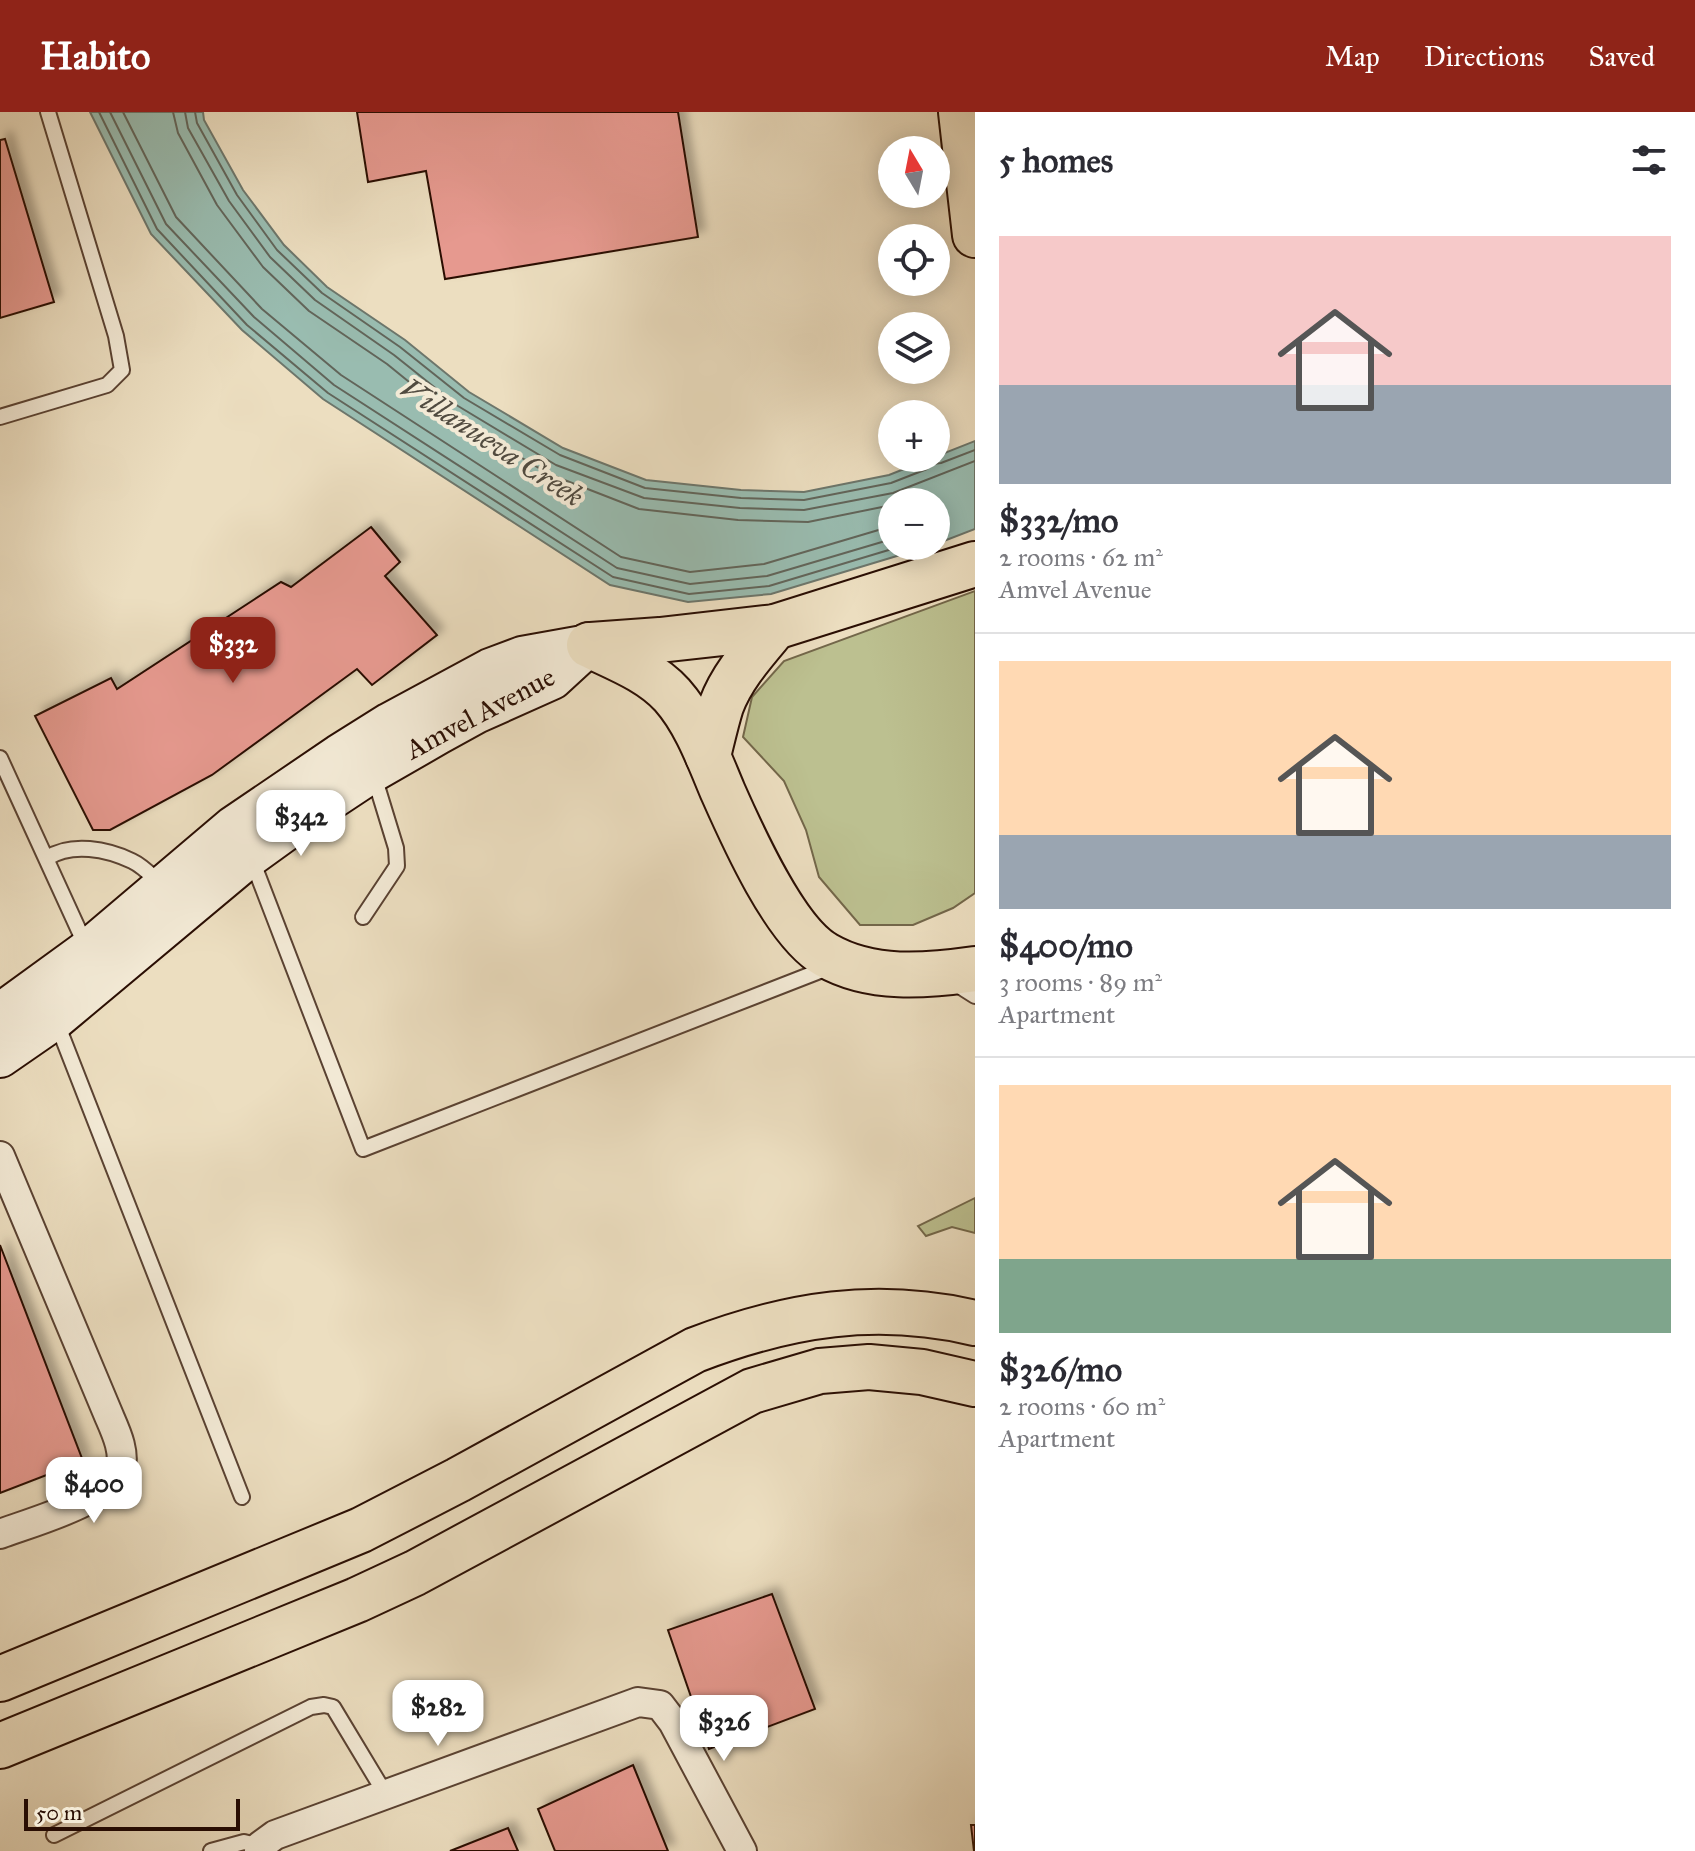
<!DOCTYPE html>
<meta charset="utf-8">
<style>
body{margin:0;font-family:"IM FELL Great Primer",serif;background:#f2f2f3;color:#2b2b33;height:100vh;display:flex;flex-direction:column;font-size:30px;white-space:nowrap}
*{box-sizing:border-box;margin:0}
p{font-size:26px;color:#7c7c81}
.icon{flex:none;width:44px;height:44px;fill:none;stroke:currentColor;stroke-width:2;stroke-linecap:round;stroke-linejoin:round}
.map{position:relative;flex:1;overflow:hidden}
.panel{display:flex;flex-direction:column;background:#fff;width:720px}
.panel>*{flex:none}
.needle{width:52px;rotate:350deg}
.buttons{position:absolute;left:878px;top:24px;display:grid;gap:16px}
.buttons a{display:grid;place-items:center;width:72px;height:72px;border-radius:50%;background:#fff;box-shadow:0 4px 20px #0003;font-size:40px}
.scale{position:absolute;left:24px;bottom:20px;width:216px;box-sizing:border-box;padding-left:8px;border:4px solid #2a0e03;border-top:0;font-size:22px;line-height:28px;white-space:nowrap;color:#2a0e03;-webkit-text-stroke:6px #f3ead6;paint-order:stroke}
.price{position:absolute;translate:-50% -68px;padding:0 18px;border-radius:16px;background:#fff;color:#222;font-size:26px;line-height:52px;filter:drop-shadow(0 2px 4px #0008)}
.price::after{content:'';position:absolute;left:50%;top:48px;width:24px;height:18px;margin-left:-12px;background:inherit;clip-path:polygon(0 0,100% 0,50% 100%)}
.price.current{background:#8f2418;color:#fff}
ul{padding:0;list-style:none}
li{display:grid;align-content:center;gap:16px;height:424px;padding:0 24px}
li+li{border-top:2px solid #e1e1e2}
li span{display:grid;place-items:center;height:248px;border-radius:0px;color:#555}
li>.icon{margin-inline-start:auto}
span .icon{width:144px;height:144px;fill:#fffc;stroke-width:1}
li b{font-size:34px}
h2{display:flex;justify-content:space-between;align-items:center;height:96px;padding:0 24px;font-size:34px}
header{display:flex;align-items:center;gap:48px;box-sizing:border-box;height:112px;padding:0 40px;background:#8f2418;color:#fff}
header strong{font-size:38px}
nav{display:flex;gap:44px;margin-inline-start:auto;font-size:28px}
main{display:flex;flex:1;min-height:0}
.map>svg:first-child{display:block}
.green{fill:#bcc090;stroke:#73674a;stroke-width:2}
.water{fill:#99bcb0;stroke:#6d766b;stroke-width:2}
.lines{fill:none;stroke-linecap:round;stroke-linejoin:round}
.shore{stroke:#62655a;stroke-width:2}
.building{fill:#e6998f;stroke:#2a0e03;stroke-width:2;filter:url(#shadow)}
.lane-casing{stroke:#5a4232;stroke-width:18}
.street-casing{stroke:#5a4232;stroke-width:32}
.secondary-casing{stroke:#2a0e03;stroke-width:44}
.primary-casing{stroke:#2a0e03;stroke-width:48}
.highway-casing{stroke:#2a0e03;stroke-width:48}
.lane{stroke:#f3ead6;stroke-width:14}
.street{stroke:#f3ead6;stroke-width:28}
.secondary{stroke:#f3ead6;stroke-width:40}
.primary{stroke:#ecdec0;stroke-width:44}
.highway{stroke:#ecdec0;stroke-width:44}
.labels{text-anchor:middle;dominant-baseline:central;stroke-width:8;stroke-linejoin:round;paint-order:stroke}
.street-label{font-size:28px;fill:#2a0e03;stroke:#f3ead6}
.water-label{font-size:30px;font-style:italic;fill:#514b40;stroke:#f3ead6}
</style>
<header>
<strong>Habito</strong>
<nav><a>Map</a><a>Directions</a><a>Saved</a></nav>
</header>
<main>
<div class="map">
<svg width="975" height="1739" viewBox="0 0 975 1739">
<defs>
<filter id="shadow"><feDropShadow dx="7" dy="-7" stdDeviation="4" flood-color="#0004"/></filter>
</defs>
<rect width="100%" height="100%" fill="#ecdec0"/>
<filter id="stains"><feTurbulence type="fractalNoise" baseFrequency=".0025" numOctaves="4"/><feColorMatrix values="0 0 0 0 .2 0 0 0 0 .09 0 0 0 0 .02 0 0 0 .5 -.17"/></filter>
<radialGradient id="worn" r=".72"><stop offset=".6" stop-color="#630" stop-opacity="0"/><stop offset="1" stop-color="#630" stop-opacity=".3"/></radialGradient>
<g class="green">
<path d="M 975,479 L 975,781 L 953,796 L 913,813 L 860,813 L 819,765 L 806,718 L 784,669 L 743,625 L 752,585 L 784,549 Z"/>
<path d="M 975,1086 L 975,1121 L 952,1115 L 926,1124 L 918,1114 Z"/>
</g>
<path class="water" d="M 90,0 L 203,0 L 204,8 L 243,78 L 284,133 L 327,175 L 405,228 L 469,280 L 563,336 L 646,368 L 741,378 L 804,380 L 889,363 L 975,329 L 975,417 L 936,432 L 936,390 L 892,390 L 892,434 L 930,434 L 771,482 L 688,490 L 610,473 L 323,287 L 242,218 L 151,122 Z"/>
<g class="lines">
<g class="shore">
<path d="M 99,0 L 157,117 L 247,213 L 328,281 L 613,465 L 689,482 L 769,474 L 902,434"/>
<path d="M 110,0 L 166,112 L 254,205 L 334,273 L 617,456 L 690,472 L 767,464 L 892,427"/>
<path d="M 123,0 L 176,105 L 262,197 L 341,263 L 621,445 L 690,460 L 764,452 L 892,414"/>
<path d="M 173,0 L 178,21 L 217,93 L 263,155 L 309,199 L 387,252 L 451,304 L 549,362 L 639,397 L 738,408 L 808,410 L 892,393"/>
<path d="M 185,0 L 188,16 L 229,89 L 270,145 L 315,188 L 394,243 L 458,294 L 556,353 L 644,386 L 740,396 L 804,398 L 893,381 L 975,349"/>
<path d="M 195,0 L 197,11 L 237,83 L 277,138 L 322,181 L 400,235 L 464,286 L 560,343 L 645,376 L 741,386 L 804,388 L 891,371 L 927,357 L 933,352 L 941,351 L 975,338"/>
</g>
</g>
<g class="building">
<path d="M 357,0 L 678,0 L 698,125 L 445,167 L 426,59 L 368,70 Z"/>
<path d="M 5,27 L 54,190 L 0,206 L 0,28 Z"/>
<path d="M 371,415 L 400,450 L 385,464 L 437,523 L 372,573 L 357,557 L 212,663 L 110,718 L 93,718 L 35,604 L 111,566 L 117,577 L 281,470 L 291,475 Z"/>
<path d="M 0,1133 L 83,1349 L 0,1381 Z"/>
<path d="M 772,1482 L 815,1597 L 709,1637 L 668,1518 Z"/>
<path d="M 633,1653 L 668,1739 L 555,1739 L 538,1697 Z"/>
<path d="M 971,1713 L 975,1713 L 975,1739 L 974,1739 Z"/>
<path d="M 508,1716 L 518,1739 L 450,1739 Z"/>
</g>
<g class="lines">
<g class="lane-casing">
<g id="lane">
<path d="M 0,305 L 107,273 L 122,258 L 116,224 L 48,0"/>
<path d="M 0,646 L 86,834"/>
<path d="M 47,746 C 72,730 107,737 132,749 C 143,754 153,765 162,773"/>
<path d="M 252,748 L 363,1037 L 830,855"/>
<path d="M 363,805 L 397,754 L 396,736 L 374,664"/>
<path d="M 953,870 L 975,884"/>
<path d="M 56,909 L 242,1385"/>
<path d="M 54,1723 L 311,1595 L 324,1593 L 333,1595 L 386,1683"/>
<path d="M 211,1739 L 244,1730 L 260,1734"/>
</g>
</g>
<g class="street-casing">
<g id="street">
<path d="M 0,1044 L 109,1304 C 116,1320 126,1341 120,1359 C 110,1389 29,1411 0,1422"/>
<path d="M 259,1739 L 260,1734 L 275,1723 L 638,1590 L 660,1593 L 673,1610 L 742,1739"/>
</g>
</g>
<g class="secondary-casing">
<g id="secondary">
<path d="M 0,902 L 88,838 L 233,715 L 339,643 L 390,611 L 490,557 L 522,545 L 589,533"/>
<path d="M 0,945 L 55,907 L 250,744 L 304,705 L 372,660 L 438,622 L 476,601 L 552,567 L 589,533"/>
</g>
</g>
<g class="primary-casing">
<g id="primary">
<path d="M 961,0 L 975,123"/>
<path d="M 589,533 C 618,547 650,559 672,583 C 696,610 709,647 723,680 C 742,723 785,820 826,843 C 871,869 926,864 975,857"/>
<path d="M 591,533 L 660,528 L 775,515 L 975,452"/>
<path d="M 708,644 C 712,628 716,610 721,594 C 732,564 755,539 775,515"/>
</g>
</g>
<g class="highway-casing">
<g id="highway">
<path d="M 0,1567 L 361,1418 L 458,1368 L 695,1238 C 789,1202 876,1188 975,1211"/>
<path d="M 0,1634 L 357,1488 L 415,1461 L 752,1279 L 820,1259 L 869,1255 L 922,1260 L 975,1272"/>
</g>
</g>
<use href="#lane" class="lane"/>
<use href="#street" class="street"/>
<use href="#secondary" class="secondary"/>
<use href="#primary" class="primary"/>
<use href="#highway" class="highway"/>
</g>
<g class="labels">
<g class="street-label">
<text transform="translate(480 601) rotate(-28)">Amvel Avenue</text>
</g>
<g class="water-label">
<text transform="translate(492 330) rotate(33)">Villanueva Creek</text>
</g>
</g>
<rect width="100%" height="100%" filter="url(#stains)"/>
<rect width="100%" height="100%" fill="url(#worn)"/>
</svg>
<div class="buttons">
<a><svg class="needle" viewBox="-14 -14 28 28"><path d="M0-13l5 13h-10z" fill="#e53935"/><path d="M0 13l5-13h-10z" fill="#7c7c81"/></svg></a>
<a><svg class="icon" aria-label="locate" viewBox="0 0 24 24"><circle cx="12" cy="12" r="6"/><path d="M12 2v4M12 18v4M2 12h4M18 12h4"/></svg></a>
<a><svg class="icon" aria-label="layers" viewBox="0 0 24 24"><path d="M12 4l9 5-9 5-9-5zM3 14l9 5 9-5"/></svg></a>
<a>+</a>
<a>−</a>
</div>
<div class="scale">50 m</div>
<b class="price current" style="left:233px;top:573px">$332</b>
<b class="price" style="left:301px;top:746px">$342</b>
<b class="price" style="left:94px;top:1413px">$400</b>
<b class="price" style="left:438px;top:1636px">$282</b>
<b class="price" style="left:724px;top:1651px">$326</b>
</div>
<section class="panel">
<h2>5 homes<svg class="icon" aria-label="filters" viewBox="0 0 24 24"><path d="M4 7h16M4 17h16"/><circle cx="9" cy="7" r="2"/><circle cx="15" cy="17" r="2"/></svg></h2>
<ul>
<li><span style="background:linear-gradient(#f6c9c9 60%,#9aa5b1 0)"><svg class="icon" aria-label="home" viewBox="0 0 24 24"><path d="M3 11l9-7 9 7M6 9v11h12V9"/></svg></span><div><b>$332/mo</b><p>2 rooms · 62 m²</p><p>Amvel Avenue</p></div></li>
<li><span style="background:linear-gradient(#ffd9b3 70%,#9aa5b1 0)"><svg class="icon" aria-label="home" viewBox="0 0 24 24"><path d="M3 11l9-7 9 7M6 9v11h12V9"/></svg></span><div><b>$400/mo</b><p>3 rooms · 89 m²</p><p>Apartment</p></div></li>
<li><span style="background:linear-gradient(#ffd9b3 70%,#7fa58c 0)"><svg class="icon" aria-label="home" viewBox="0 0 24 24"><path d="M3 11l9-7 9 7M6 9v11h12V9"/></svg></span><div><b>$326/mo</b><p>2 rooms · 60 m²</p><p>Apartment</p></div></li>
</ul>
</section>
</main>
